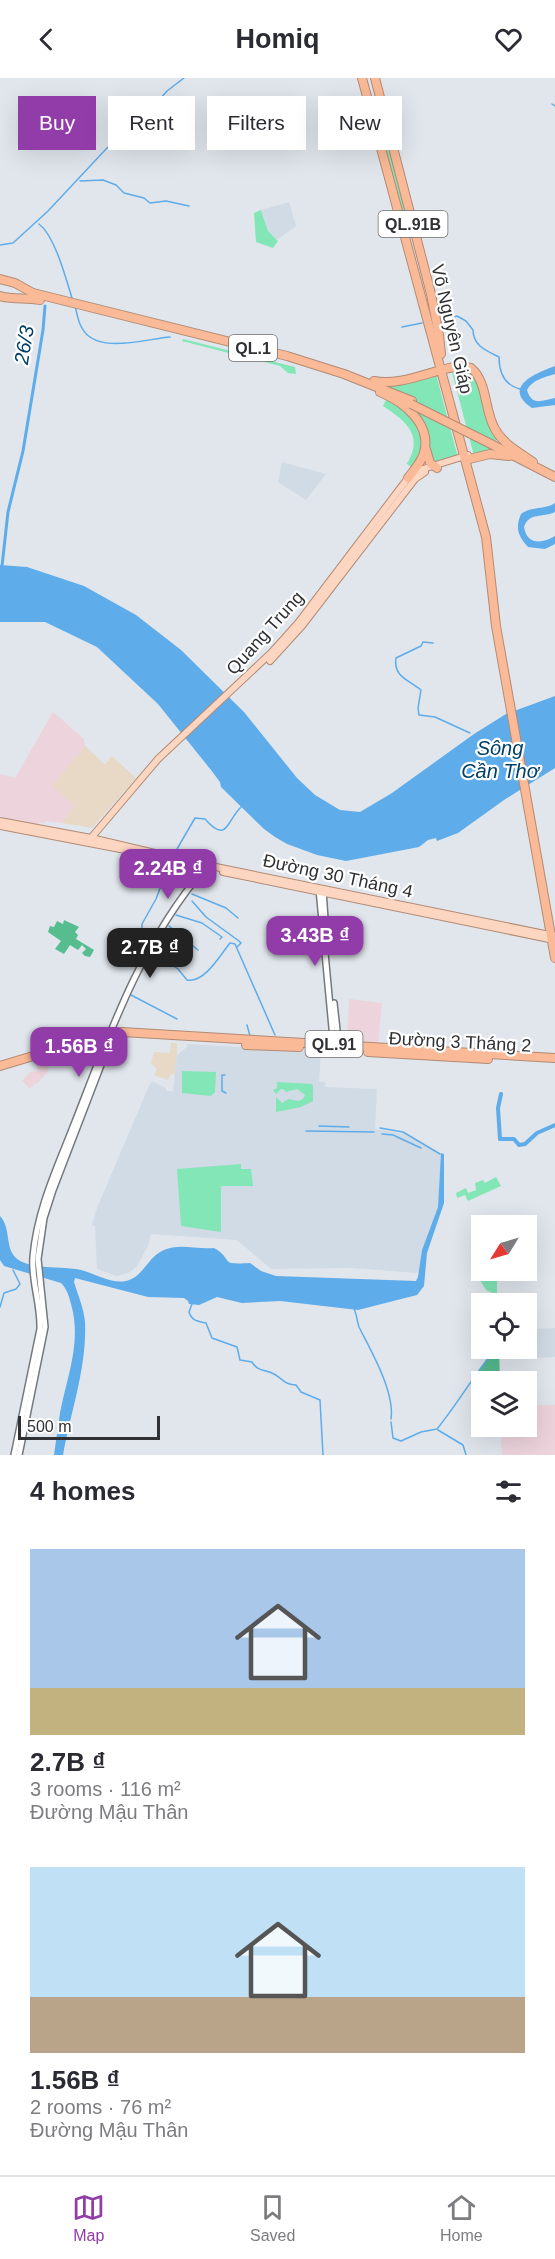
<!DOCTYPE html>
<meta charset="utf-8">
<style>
body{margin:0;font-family:Arial,sans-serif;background:#f2f2f3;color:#2b2b33;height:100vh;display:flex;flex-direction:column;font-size:22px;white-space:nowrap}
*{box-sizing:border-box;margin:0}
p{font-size:20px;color:#7c7c81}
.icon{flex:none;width:33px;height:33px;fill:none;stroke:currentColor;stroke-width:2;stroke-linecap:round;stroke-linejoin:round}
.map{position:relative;height:1377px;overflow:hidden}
.sheet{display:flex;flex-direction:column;background:#fff;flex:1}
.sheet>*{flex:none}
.hud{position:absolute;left:18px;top:18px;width:519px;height:54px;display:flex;gap:12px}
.needle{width:39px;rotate:233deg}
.buttons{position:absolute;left:471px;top:1137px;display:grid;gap:12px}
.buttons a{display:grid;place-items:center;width:66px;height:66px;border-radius:0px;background:#fff;box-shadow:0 6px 24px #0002;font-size:30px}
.scale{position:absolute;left:18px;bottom:15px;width:142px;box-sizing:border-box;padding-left:6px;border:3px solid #303134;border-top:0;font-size:16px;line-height:21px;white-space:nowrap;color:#303134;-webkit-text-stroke:4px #fff;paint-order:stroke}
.price{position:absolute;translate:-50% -51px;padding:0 14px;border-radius:12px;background:#923ca9;color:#fff;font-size:20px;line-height:39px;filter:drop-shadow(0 2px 3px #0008)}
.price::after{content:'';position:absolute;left:50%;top:36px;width:18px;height:14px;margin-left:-9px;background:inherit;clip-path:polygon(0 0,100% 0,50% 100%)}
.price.active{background:#222;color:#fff}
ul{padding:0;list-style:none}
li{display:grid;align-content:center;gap:12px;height:318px;padding:0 30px}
li span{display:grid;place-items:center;height:186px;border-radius:0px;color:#555}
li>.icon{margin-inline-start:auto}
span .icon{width:108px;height:108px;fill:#fffc;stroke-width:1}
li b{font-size:26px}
h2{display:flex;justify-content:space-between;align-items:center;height:72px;padding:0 30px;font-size:26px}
.tag{padding:0 21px;border-radius:0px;background:#fff;box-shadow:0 6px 24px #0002;font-size:21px;line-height:54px}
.tag.active{background:#923ca9;color:#fff}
header{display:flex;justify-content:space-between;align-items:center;height:78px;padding:0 30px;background:#fff;font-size:27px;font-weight:700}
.tabs{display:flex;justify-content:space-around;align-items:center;height:84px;border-top:2px solid #e1e1e2;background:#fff;font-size:16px;color:#7c7c81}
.tabs a{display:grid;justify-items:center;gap:3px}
.tabs .active{color:#923ca9}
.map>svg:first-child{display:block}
.commercial{fill:#e7d9c6}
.built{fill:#d0dbe6}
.medical{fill:#edd3dc}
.green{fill:#82e6b7}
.forest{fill:#56bd8f}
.water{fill:#5eacea}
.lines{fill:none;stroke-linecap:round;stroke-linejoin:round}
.stream{stroke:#5eacea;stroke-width:1.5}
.canal{stroke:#5eacea;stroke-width:3}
.river{stroke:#5eacea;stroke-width:4}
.secondary-casing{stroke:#74797e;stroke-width:8}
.primary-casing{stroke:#b38a74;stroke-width:8}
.highway-casing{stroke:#b38a74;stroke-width:10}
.secondary{stroke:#fff;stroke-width:5}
.primary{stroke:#fcd6c1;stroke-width:6}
.highway{stroke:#faba97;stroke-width:8}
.highway-bridge-casing{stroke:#b38a74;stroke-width:10;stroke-linecap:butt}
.highway-bridge{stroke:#faba97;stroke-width:8}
.labels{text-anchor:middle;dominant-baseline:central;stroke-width:4.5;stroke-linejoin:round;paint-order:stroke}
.shield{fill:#fff;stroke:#6e6f71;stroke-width:1.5}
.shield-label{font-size:16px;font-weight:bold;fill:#303134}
.street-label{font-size:18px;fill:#303134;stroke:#fff}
.water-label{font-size:20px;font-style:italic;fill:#004068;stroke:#fff}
</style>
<header><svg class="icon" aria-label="back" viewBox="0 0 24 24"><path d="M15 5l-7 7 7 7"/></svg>Homiq<svg class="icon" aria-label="heart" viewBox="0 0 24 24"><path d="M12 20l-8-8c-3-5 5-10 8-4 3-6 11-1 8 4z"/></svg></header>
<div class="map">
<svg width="555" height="1377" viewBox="0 0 555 1377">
<rect width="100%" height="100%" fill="#e0e6ec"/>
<g class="commercial">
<path d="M 85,668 L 105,687 L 112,678 L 136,700 L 92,750 L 62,745 L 74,728 L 51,708 Z"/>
<path d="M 171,965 L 177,965 L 177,977 L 175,997 L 171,996 L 168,1002 L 154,997 L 157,991 L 151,985 L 154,974 L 170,975 Z"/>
</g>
<g class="built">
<path d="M 289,124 L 296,148 L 277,162 L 268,153 L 261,132 Z"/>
<path d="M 282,384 L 326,396 L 306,422 L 278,404 Z"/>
<path d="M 188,966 L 321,974 L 319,1004 L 326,1004 L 325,1009 L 377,1011 L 375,1051 L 404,1056 L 441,1077 L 438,1129 L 422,1172 L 419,1195 L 351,1190 L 271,1191 L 237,1162 L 151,1156 L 148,1168 L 137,1188 L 130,1194 L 117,1198 L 97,1191 L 95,1148 L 92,1147 L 97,1130 L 148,1010 L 152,1003 L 166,1010 L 166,1013 L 173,1013 L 177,977 L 187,969 Z"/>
<path d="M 555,1250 L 555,1279 L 537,1280 L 535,1251 Z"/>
</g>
<g class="medical">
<path d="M 53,634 L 84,661 L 85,668 L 52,708 L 74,728 L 62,745 L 45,743 L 45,745 L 39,744 L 39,747 L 6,741 L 0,737 L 0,696 L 15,700 Z"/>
<path d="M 349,921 L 382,925 L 378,966 L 347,962 Z"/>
<path d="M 44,979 L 49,992 L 37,1006 L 35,1005 L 30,1011 L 22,1003 L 30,994 L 38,993 L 34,982 Z"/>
<path d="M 555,1327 L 555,1377 L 502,1377 L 500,1349 L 526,1348 L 527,1328 Z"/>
</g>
<g class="green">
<path d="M 390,63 L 412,152 L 409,154 L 406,153 L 382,65 Z"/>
<path d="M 261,132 L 268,153 L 278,163 L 273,170 L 256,164 L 254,135 Z"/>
<path d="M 183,261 L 295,289 L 296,296 L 288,295 L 280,288 L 182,263 Z"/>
<path d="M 461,290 L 473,295 L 503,366 L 496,362 L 498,371 L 504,374 L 474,378 L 452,294 Z"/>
<path d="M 436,296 L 457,376 L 456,379 L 436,385 L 432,383 L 424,353 L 406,325 L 412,328 L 415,321 L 378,307 Z"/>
<path d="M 387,320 C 405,332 427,348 422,373 C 421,379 415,385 412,390 L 406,385 L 408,384 C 424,356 404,342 383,328 Z"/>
<path d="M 182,993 L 216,994 L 215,1014 L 211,1018 L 182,1015 Z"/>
<path d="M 277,1004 L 312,1006 L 313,1008 L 313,1023 L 301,1029 L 276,1034 L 276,1019 L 282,1025 L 288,1021 L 298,1023 L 303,1021 L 305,1017 L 297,1011 L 286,1014 L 283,1011 L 281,1011 L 276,1016 L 273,1012 L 277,1010 Z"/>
<path d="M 241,1086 L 241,1091 L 251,1091 L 253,1108 L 221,1108 L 221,1154 L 181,1148 L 177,1091 Z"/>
<path d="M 496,1099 L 501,1108 L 468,1123 L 465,1117 L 457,1120 L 456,1115 L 466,1110 L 468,1115 L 476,1112 L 475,1105 L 483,1102 L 485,1105 Z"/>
<path d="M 481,1187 L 482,1192 L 497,1193 L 497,1217 L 486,1212 L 474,1192 Z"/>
</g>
<g class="forest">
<path d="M 64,842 L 79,849 L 75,854 L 78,857 L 76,861 L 94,872 L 90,879 L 85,878 L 82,875 L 86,871 L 82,867 L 78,872 L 70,867 L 64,876 L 55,871 L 61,863 L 48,854 L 50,848 L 54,849 L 57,843 L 63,846 Z"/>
<path d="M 491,1271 L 499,1271 L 500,1303 L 481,1305 L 473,1300 L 493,1274 Z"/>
</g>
<g class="water">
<path d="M 555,288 L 555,296 C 545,299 532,302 527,312 C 532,329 542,322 555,320 L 555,327 L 532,330 C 501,309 536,295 555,288 Z"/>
<path d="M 555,425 L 555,434 C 543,440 529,434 524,449 C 527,467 542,466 555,458 L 555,466 L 545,471 L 528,469 C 518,458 515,450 521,436 C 531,428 545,432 555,425 Z"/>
<path d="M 0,487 L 27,489 L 84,508 L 136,537 L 181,572 L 244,634 L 297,700 L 315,717 L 340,732 L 360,734 L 392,715 L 474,656 L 506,636 L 555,618 L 555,690 L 504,722 L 458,755 L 437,763 L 436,760 L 428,762 L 419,769 L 346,783 L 317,777 L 287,766 L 275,759 L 264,751 L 221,709 L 220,704 L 211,692 L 158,626 L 97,569 L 45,544 L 0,544 Z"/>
<path d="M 441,1075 L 444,1076 L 444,1125 L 427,1175 L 424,1208 L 417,1217 L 358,1232 L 280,1223 L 242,1225 L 217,1219 L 199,1227 L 189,1226 L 188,1223 L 184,1220 L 148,1219 L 75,1200 L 74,1204 C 78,1217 84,1231 85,1244 C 87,1289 71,1333 63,1377 L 54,1377 C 56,1363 58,1349 60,1335 C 67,1298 82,1264 71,1226 C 69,1218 67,1211 61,1205 L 4,1188 L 0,1182 L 0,1138 C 11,1150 5,1168 15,1179 C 27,1192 64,1188 81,1192 C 96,1196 111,1206 126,1203 C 144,1199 147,1179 164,1172 C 180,1165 197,1172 214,1170 C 235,1182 217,1187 250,1185 L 261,1193 L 276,1198 L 416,1203 L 418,1199 L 422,1172 L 438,1129 Z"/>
</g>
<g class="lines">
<g class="stream">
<path d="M 552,26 L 555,28"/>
<path d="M 80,103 L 103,102 L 116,107 L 124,115 L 144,120 L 150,125 L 166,123 L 189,128"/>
<path d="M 39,146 C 55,158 66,201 72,220"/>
<path d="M 0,167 L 13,165 L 48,133 L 107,70 L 136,48 L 167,13 L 184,0"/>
<path d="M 75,228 C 77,235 78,244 82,250 C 96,277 145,261 170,259"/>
<path d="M 441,244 L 457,238 L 466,243 L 473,252 C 473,268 487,273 499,279 C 499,295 504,307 520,311"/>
<path d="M 402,249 L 422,245"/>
<path d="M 433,565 L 423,564 L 421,568 L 396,580 C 393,599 409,602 421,612 L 418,630 L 419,637 L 435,639 L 470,655"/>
<path d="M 177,771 L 195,740 L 205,741 C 227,766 226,744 241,729"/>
<path d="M 192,816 L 226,830 L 238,840"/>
<path d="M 192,823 L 206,839 L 239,863 L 241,865 L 237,869"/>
<path d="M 176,837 L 202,845 L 222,859 L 220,861"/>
<path d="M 169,848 L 198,872"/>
<path d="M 145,862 L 142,856 L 142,846 L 156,821 L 168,789"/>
<path d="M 156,876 L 178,891 L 187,902 C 205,905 220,877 230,865 L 235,866 L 275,957"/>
<path d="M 131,917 L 177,941"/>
<path d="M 247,947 L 250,958"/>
<path d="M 225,997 L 222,997 L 222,1013 L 226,1015"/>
<path d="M 319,1048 L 349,1049"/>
<path d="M 380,1050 L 403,1054 L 440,1076"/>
<path d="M 306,1053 L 374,1054"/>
<path d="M 382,1056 L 393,1057 L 421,1070"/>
<path d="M 192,1226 L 189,1234 C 192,1243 197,1243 206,1245 L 212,1260 L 237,1269 L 240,1282 L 252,1284 C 258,1294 265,1291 274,1296 C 283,1301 285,1307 296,1307 L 301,1314 L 320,1322 L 323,1377"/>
<path d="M 0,1229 L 4,1215 L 16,1211 L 20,1206 L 13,1192"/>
<path d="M 354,1231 C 357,1237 357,1243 359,1249 C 371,1273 395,1314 391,1341"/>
<path d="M 391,1344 L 393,1360 L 401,1363 L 421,1354 L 437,1351 C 458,1325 474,1297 496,1270"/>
<path d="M 438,1352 L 463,1367 L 466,1377"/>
</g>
<path class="canal" d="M 2,488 L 8,434 L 23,373 L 43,252 L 45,228"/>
<path class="river" d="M 501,1016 L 498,1030 L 500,1061 L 514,1061 L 519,1067 L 525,1066 L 537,1055 L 555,1047"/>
<g class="secondary-casing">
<g id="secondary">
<path d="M 319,811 L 334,971"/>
<path d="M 323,812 L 325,841"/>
<path d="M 334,925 L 337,952"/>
<path d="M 14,1377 L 40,1251 C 41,1226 31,1203 33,1179 C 37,1131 58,1088 75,1044 C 110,954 141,865 205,790"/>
<path d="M 19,1377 L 45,1249 L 38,1181 L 44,1140 L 53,1112 L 106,974"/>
</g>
</g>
<g class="primary-casing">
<g id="primary">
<path d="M 270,583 L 302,548 L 415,401 L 425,394"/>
<path d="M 0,743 L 91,760 L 206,787 L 555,858"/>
<path d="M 0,748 L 141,775"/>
<path d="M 90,763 L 91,760 L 158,681 L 272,574 L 298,545 L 408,400 L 423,391 L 468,377"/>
<path d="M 223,794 L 554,862"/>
</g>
</g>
<g class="highway-casing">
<g id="highway">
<path d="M 362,0 L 486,459 L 496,548 L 555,880"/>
<path d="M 375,0 L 431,216 L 439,257 L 441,276"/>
<path d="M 0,201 L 15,205 L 33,215 L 287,278 L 344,296 L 412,323"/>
<path d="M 0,218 C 14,222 27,219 40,222"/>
<path d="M 374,303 C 407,310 449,282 471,290 C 488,304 484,333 495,351 C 503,366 520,375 533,384"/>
<path d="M 380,314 C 404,324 432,346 424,375 C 421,385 414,392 408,400"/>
<path d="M 491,366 L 555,399"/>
<path d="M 426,371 L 430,385 L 437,390"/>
<path d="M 469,381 L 490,376 L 509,378"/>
<path d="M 246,967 L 299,969"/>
<path d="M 368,974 L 488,981"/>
<path d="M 0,988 L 103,957 L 122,954 L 555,980"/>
</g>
</g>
<use href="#secondary" class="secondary"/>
<use href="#primary" class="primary"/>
<use href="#highway" class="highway"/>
<g class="highway-bridge-casing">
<path id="highway-bridge" d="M 411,326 L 491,366"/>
</g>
<use href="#highway-bridge" class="highway-bridge"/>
</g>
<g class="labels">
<g class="shield">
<rect x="378.5" y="133" width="69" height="26" rx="4.5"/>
<rect x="229" y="257" width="48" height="26" rx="4.5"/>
<rect x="305.5" y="953" width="57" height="26" rx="4.5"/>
</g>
<g class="shield-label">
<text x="413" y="146">QL.91B</text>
<text x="253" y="270">QL.1</text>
<text x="334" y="966">QL.91</text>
</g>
<g class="street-label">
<text transform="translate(452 251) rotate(77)">Võ Nguyên Giáp</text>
<text transform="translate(265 555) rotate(-48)">Quang Trung</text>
<text transform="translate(338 798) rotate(12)">Đường 30 Tháng 4</text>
<text transform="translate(460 964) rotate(3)">Đường 3 Tháng 2</text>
</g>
<g class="water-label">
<text transform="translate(24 267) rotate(-81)">26/3</text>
<text x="500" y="670">Sông<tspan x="500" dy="23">Cần Thơ</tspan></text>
</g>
</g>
</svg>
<div class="buttons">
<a><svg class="needle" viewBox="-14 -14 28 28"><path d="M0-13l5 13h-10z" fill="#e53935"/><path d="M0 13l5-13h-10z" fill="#7c7c81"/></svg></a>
<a><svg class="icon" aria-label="locate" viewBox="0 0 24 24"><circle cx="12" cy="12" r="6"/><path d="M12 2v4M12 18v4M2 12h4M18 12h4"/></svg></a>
<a><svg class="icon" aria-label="layers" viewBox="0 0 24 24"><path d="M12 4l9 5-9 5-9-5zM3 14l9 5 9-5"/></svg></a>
</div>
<div class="scale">500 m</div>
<b class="price" style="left:168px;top:822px">2.24B ₫</b>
<b class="price" style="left:315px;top:889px">3.43B ₫</b>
<b class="price active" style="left:150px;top:901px">2.7B ₫</b>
<b class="price" style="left:79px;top:1000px">1.56B ₫</b>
<div class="hud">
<a class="tag active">Buy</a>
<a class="tag">Rent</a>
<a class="tag">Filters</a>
<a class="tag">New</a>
</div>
</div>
<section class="sheet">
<h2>4 homes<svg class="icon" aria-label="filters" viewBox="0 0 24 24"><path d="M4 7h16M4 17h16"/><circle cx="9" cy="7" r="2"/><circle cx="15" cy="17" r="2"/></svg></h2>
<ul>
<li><span style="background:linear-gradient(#a9c7e8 75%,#c2b280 0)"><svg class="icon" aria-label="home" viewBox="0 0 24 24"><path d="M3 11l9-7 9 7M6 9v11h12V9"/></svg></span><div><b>2.7B ₫</b><p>3 rooms · 116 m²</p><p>Đường Mậu Thân</p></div></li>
<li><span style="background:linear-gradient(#bfe0f5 70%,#b9a48a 0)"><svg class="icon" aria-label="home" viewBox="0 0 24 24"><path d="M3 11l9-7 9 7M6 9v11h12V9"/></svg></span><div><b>1.56B ₫</b><p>2 rooms · 76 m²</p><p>Đường Mậu Thân</p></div></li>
</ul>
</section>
<nav class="tabs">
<a class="active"><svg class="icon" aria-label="map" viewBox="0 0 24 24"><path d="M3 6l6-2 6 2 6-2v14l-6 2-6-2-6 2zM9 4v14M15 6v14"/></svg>Map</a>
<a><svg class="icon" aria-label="saved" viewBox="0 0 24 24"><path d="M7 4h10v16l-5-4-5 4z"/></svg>Saved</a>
<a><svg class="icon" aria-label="home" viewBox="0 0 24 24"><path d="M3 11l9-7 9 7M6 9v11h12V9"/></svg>Home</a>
</nav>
